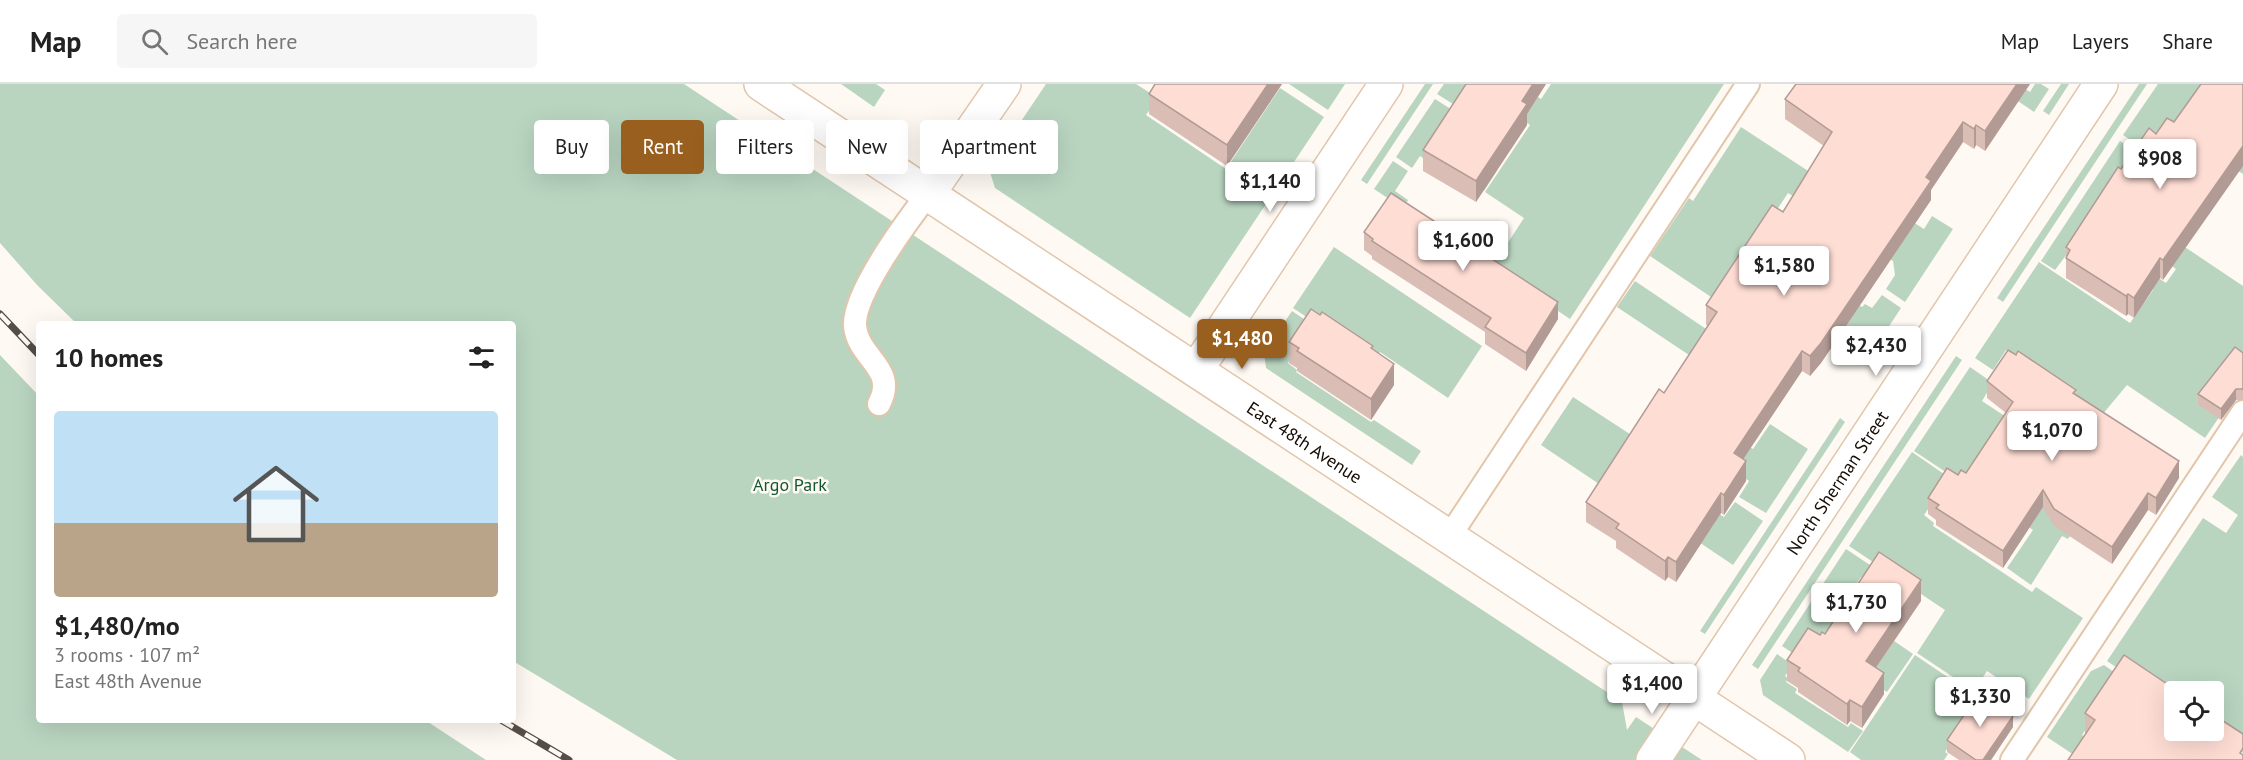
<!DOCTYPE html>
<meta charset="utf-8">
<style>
body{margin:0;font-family:"PT Sans",sans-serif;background:#f6f6f6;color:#222;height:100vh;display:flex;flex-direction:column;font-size:22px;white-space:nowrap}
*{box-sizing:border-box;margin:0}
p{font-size:20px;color:#767676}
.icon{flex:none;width:33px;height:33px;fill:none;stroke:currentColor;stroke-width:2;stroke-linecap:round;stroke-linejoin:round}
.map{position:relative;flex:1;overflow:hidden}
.sheet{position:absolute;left:36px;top:237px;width:480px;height:402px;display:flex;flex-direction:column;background:#fff;border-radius:6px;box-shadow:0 6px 24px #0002}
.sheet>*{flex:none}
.top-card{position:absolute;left:534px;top:36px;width:570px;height:54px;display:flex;gap:12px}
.tools{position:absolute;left:2164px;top:597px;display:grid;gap:12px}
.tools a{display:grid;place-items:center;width:60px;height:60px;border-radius:6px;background:#fff;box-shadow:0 6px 24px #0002;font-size:30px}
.price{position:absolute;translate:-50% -51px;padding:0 14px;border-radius:6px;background:#fff;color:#222;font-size:20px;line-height:39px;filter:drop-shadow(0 2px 3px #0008)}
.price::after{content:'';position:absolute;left:50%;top:36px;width:18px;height:14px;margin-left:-9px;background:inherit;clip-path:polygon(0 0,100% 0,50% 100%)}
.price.selected{background:#995f1e;color:#fff}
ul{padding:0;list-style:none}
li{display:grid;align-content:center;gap:12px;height:318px;padding:0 18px}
li span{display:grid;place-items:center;height:186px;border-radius:6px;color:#555}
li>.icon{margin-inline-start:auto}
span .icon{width:108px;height:108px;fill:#fffc;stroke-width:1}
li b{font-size:26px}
h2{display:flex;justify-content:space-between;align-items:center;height:72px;padding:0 18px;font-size:26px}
.chip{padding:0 21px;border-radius:6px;background:#fff;box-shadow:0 6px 24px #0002;font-size:21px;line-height:54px}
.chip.selected{background:#995f1e;color:#fff}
header{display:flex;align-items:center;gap:36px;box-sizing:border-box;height:84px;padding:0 30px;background:#fff;border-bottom:2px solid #e0e0e0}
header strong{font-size:28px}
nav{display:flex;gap:33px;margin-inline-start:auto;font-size:21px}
.search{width:420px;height:54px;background:#f6f6f6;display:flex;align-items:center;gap:15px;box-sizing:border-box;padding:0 21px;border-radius:6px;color:#767676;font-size:22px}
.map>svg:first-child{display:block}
.green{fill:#b9d5c0}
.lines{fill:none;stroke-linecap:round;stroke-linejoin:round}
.service-casing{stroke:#e2c6ab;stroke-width:26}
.minor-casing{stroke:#e2c6ab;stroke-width:36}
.service{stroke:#fff;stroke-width:22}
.minor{stroke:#fff;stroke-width:33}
.rail-casing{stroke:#554d47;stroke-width:7}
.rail{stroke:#fff9f4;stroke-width:4.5;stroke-dasharray:14;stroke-linecap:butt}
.wall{fill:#dabeb6}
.shaded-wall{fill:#b29b94}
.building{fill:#feddd4;stroke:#b29b94;stroke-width:1.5}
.labels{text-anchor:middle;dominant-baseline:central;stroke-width:5;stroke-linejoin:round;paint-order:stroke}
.street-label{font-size:18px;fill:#140b04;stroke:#fff9f4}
.park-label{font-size:18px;fill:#115830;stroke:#fff9f4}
</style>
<header>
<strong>Map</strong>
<div class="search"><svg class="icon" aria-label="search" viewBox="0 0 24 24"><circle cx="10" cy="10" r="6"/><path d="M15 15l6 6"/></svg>Search here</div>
<nav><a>Map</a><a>Layers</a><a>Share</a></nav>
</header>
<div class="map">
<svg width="2243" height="676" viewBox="0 0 2243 676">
<rect width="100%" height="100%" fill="#fff9f4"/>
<g class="green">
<path d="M 0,0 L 684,0 L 1622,618 L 1627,646 L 1636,633 L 1702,676 L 677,676 L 513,577 L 513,240 L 77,240 L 38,202 L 0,159 Z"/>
<path d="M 841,0 L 876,0 L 885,6 L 874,23 Z"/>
<path d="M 1046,0 L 1136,0 L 1158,14 L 1146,31 L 1226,85 L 1280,4 L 1324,33 L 1190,234 L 995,104 L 989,85 Z"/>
<path d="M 1289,0 L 1345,0 L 1328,26 Z"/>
<path d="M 1425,0 L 1433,0 L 1367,100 L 1361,96 Z"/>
<path d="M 1444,0 L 1491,0 L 1461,25 L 1437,10 Z"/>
<path d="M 1519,0 L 1541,15 L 1551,0 L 1724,0 L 1570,235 L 1492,183 L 1524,134 L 1485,108 L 1530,41 L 1486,11 Z"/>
<path d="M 1993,0 L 2022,3 L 2030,8 L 2035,0 L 2041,0 L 2049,5 L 2034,28 Z"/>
<path d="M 2061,0 L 2069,0 L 2049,31 L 2043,27 Z"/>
<path d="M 2139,0 L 2147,0 L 2003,218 L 1997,214 Z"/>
<path d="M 2158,0 L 2211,0 L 2243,81 L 2243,90 L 2237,86 L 2145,66 L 2123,51 Z"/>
<path d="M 1435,15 L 1457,29 L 1498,85 L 1484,107 L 1436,75 L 1429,78 L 1420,72 L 1412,84 L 1396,73 Z"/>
<path d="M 1741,43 L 1905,150 L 1913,138 L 1924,145 L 1932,132 L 1953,145 L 1905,218 L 1886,205 L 1895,191 L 1893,177 L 1788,109 L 1760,152 L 1788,175 L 1862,223 L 1865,220 L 1872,224 L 1882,211 L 1901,224 L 1865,279 L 1838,261 L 1840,257 L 1837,255 L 1720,219 L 1650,172 L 1689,114 L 1693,117 Z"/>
<path d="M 2120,57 L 2141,71 L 2055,186 L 2041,177 Z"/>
<path d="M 1393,77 L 1408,87 L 1395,107 L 1408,116 L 1406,120 L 1490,182 L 1374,105 Z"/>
<path d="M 2164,149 L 2243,202 L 2243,298 L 2205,354 L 2127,301 L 2102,331 L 2006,266 L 1993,286 L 1975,274 L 2039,178 L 2130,239 L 2153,206 L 2135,193 L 2142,183 L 2166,199 L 2176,185 L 2151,167 Z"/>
<path d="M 1334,163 L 1482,262 L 1448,314 L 1380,268 L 1374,278 L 1293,224 Z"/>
<path d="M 1635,197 L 1712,249 L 1695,275 L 1617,223 Z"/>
<path d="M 1292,227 L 1313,241 L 1288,279 L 1297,286 L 1296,288 L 1371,338 L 1374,336 L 1421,367 L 1412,381 L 1266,284 L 1264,268 Z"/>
<path d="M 0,271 L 39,312 L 39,636 L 425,636 L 486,676 L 0,676 Z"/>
<path d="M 1956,272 L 1962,276 L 1758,585 L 1752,581 Z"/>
<path d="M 1970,283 L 1993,299 L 1982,317 L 2106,399 L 2068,455 L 2062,452 L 2031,501 L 2007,484 L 2033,446 L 1914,367 Z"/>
<path d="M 1573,313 L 1636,354 L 1605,404 L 1541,361 Z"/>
<path d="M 1840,334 L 1845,338 L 1705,550 L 1700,547 Z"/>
<path d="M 1712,338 L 1753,365 L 1770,340 L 1808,365 L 1766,429 L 1739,413 L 1749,397 L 1729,383 Z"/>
<path d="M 1912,368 L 1957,399 L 1946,399 L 1924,431 L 1934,439 L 1933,442 L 2032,508 L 2036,503 L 2083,534 L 2029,615 L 1987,587 L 1974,607 L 1917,569 L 1945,526 L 1849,462 Z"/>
<path d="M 2241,371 L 2243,373 L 2243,669 L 2214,646 L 2214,608 L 2175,608 L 2175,623 L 2107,577 L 2203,434 L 2226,449 L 2238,431 L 2212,413 Z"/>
<path d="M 1657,389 L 1724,433 L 1735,418 L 1763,437 L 1733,481 L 1638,417 Z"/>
<path d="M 1846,465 L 1876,485 L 1868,497 L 1861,493 L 1848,512 L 1858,519 L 1852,528 L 1913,570 L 1887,608 L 1806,554 L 1794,570 L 1782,562 Z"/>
<path d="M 1777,570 L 1793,581 L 1785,592 L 1788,594 L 1786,598 L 1797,605 L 1795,609 L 1848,643 L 1851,639 L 1863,647 L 1848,668 L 1763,611 L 1760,596 Z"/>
<path d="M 1915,571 L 1971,609 L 1970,612 L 1978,618 L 1945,668 L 1948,670 L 1944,676 L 1861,676 L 1850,668 Z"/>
<path d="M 2104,581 L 2121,593 L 2082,651 L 2119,676 L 2077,673 L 2047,653 L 2091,587 Z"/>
</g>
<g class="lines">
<g class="service-casing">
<g id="service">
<path d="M 879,320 C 898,284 858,275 855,242 C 853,210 908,136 928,110"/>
<path d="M 1449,453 L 1748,0"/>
<path d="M 2012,676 L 2243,328"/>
</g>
</g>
<g class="minor-casing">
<g id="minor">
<path id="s1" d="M 761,0 L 1788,676"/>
<path d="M 928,110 L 1004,0"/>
<path d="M 1196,286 L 1386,0"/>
<path id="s2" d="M 1653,676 L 2101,0"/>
</g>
</g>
<use href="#service" class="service"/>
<use href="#minor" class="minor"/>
<g class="rail-casing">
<g id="rail">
<path d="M 0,230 L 39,271"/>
<path d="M 501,636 L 569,676"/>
</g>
</g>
<use href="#rail" class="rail"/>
</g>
<g class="wall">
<path d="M 1155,0 L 1282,0 L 1227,82 L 1149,30 L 1149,10 Z"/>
<path d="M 1466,0 L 1546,0 L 1527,30 L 1527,41 L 1476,118 L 1423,87 L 1423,66 Z"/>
<path d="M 2030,0 L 1985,67 L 1976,61 L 1974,65 L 1963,58 L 1931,106 L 1931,116 L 1821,279 L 1810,292 L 1802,287 L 1743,375 L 1746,397 L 1724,431 L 1721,429 L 1676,498 L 1668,493 L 1665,497 L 1616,464 L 1616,457 L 1586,438 L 1586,418 L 1664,309 L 1708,242 L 1706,241 L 1706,221 L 1783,128 L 1824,62 L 1785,35 L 1785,15 Z"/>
<path d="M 2167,34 L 2163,196 L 2160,194 L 2134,234 L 2128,230 L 2126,232 L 2066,194 L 2066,163 L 2121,85 L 2156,50 Z"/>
<path d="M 1364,148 L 1558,235 L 1526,287 L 1485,260 L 1485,248 L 1372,175 L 1372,172 L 1364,166 Z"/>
<path d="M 1289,258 L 1373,265 L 1394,301 L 1371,336 L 1297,287 L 1297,284 L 1289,279 Z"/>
<path d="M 2243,269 L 2243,316 L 2236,316 L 2221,336 L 2198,321 L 2198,310 Z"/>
<path d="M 1987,297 L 2076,310 L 2179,394 L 2156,431 L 2148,426 L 2112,480 L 2054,442 L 2043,423 L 2003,484 L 1936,441 L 1936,436 L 1928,430 L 1928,414 L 1958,391 L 1966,389 L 2006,329 L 1987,314 Z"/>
<path d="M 1921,517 L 1876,584 L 1884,610 L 1862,644 L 1850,637 L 1847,641 L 1798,608 L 1798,604 L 1787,597 L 1787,576 L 1820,551 Z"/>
<path d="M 2085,629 L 2243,650 L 2085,650 Z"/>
<path d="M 2013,643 L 1991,676 L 1959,676 L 1947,668 L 1947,656 Z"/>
</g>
<g class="shaded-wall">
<path d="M 1268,0 L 1282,0 L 1227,82 L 1227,61 Z"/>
<path d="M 1533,0 L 1546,0 L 1527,30 L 1527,41 L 1476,118 L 1476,97 L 1522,17 Z"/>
<path d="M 2017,0 L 2030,0 L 1985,67 L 1985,47 Z"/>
<path d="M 1963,38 L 1963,58 L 1931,106 L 1931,116 L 1821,279 L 1810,292 L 1810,272 L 1926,93 Z"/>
<path d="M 1976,41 L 1976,61 L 1974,65 L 1974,45 Z"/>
<path d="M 2243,62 L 2243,82 L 2163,196 L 2163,176 Z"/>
<path d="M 2160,174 L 2160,194 L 2134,234 L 2134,214 Z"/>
<path d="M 2128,210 L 2128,230 L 2126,232 L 2126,212 Z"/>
<path d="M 1558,218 L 1558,235 L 1526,287 L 1526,269 Z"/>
<path d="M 1802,267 L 1802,287 L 1734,389 L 1734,369 Z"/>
<path d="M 1394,280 L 1394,301 L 1371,336 L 1371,315 Z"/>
<path d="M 2236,305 L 2236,316 L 2221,336 L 2221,325 Z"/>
<path d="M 1746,377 L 1746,397 L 1724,431 L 1724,411 Z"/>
<path d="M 2179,377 L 2179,394 L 2156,431 L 2156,414 Z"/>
<path d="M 2043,406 L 2043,423 L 2003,484 L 2003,467 Z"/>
<path d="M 1721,409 L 1721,429 L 1676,498 L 1676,478 Z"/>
<path d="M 2148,409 L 2148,426 L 2112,480 L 2112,463 Z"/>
<path d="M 1668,473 L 1668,493 L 1665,497 L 1665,477 Z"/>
<path d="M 1921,496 L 1921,517 L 1866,598 L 1866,577 Z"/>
<path d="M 1884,589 L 1884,610 L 1862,644 L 1862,623 Z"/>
<path d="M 1850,616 L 1850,637 L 1847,641 L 1847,620 Z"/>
<path d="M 2013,632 L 2013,643 L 1991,676 L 1983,676 Z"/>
</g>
<g class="building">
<path d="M 1155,0 L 1268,0 L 1227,61 L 1149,10 Z"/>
<path d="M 1466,0 L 1533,0 L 1522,17 L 1527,20 L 1476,97 L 1423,66 Z"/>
<path d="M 1796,0 L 2017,0 L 1985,47 L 1976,41 L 1974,45 L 1963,38 L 1926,93 L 1931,97 L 1821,259 L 1810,272 L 1802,267 L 1734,369 L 1746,377 L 1724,411 L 1721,409 L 1676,478 L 1668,473 L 1665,477 L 1616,444 L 1619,440 L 1586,418 L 1659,305 L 1664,309 L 1717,228 L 1706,221 L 1772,121 L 1783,128 L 1832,48 L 1785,15 Z"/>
<path d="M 2201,0 L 2243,0 L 2243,62 L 2163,176 L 2160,174 L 2134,214 L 2128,210 L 2126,212 L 2066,174 L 2070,166 L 2066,163 L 2118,83 L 2121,85 L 2149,44 L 2156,50 L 2167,34 L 2174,38 Z"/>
<path d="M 1391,109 L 1558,218 L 1526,269 L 1485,243 L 1491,234 L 1372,157 L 1373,155 L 1364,148 Z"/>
<path d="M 1311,225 L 1320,231 L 1322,228 L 1373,262 L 1371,264 L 1394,280 L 1371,315 L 1297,267 L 1299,264 L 1289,258 Z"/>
<path d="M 2235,263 L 2243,269 L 2243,305 L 2236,305 L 2221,325 L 2198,310 Z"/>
<path d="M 2008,266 L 2016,271 L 2018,267 L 2076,306 L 2073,309 L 2179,377 L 2156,414 L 2148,409 L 2112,463 L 2054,425 L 2043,406 L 2003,467 L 1936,424 L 1939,421 L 1928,414 L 1947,384 L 1958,391 L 1961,386 L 1966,389 L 2013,318 L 1987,297 Z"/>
<path d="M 1879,468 L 1921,496 L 1866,577 L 1884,589 L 1862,623 L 1850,616 L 1847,620 L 1798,587 L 1800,584 L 1787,576 L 1808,544 L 1820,551 L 1822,548 L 1825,550 Z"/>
<path d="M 2124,571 L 2179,608 L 2175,608 L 2175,646 L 2214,646 L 2214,631 L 2243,650 L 2243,664 L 2240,669 L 2243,671 L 2243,676 L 2068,676 L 2095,636 L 2085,629 Z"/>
<path d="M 1979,609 L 2013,632 L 1983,676 L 1976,676 L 1947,656 Z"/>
</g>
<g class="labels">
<g class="street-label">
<text stroke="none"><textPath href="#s1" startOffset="651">East 48th Avenue</textPath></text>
<text stroke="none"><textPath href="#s2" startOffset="333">North Sherman Street</textPath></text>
</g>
<g class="park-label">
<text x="790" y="400">Argo Park</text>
</g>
</g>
</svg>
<div class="tools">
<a><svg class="icon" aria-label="locate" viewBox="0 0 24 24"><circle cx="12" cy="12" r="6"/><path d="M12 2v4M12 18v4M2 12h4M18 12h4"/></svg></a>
</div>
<b class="price" style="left:2160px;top:106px">$908</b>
<b class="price" style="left:1270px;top:129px">$1,140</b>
<b class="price" style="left:1463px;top:188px">$1,600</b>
<b class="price" style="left:1784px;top:213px">$1,580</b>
<b class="price selected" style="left:1242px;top:286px">$1,480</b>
<b class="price" style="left:1876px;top:293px">$2,430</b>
<b class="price" style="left:2052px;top:378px">$1,070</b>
<b class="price" style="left:1856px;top:550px">$1,730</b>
<b class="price" style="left:1652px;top:631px">$1,400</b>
<b class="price" style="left:1980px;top:644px">$1,330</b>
<div class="top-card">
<a class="chip">Buy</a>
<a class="chip selected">Rent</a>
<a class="chip">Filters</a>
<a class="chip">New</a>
<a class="chip">Apartment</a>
</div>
<section class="sheet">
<h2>10 homes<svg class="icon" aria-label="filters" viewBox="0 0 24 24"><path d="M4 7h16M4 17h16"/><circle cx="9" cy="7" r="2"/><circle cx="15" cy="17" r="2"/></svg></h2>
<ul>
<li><span style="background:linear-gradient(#bfe0f5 60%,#b9a48a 0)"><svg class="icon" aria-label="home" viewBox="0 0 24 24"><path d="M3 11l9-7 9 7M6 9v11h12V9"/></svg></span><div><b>$1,480/mo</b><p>3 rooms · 107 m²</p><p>East 48th Avenue</p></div></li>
</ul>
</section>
</div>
